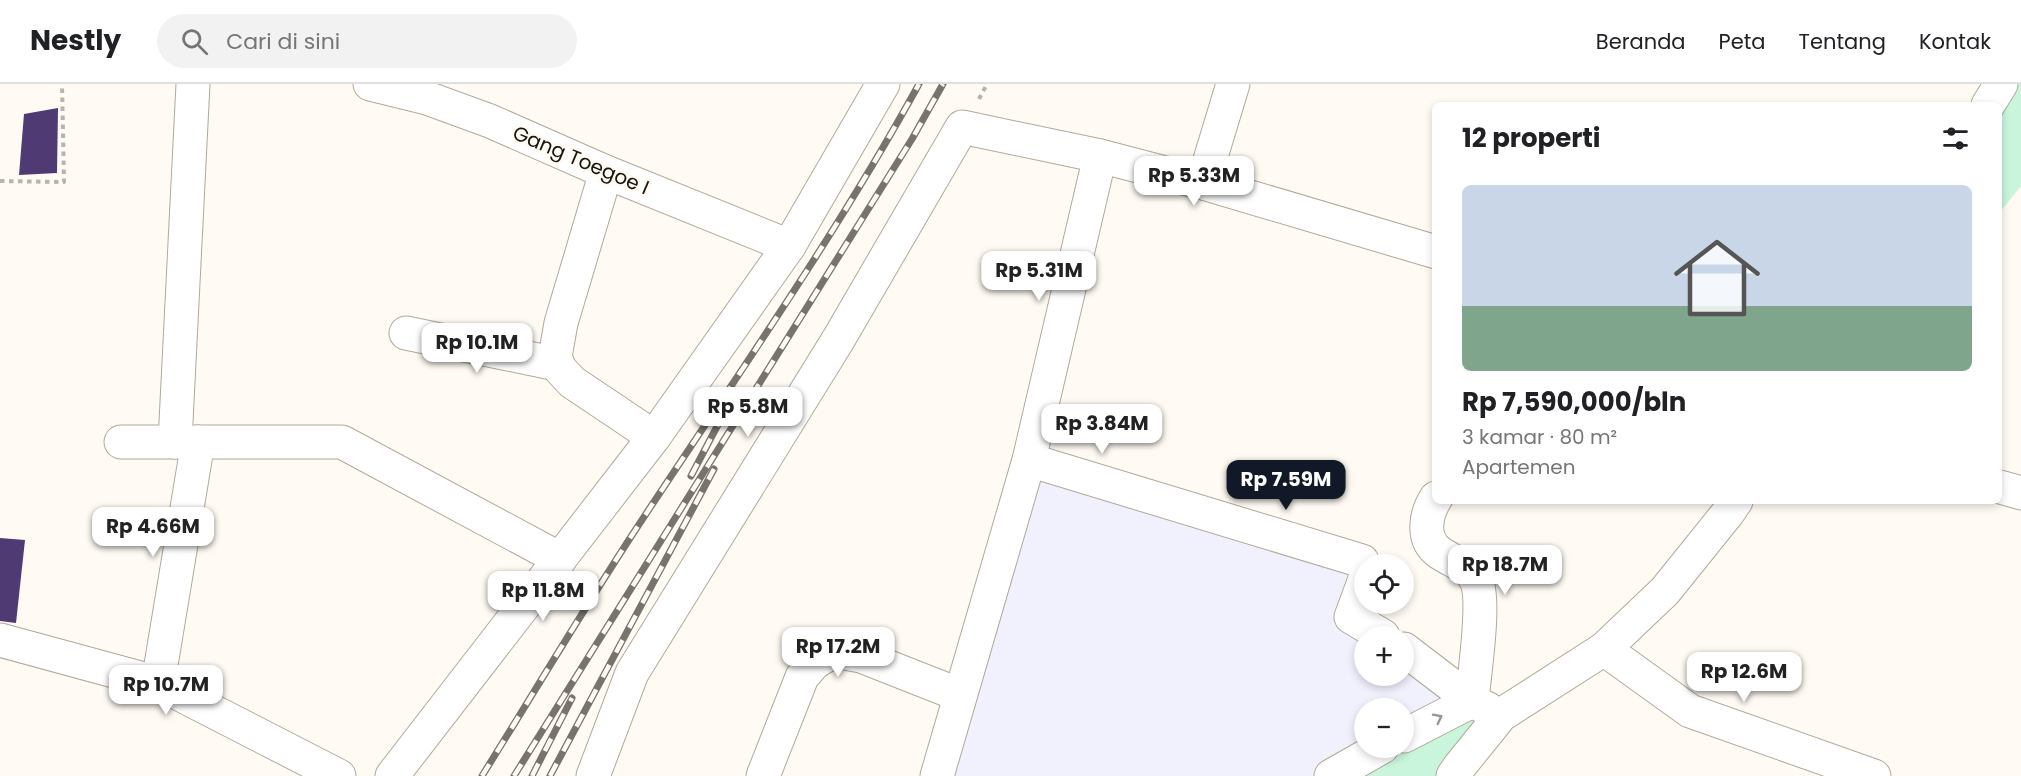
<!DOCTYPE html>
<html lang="id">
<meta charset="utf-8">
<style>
body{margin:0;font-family:Poppins,sans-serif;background:#f2f2f2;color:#202124;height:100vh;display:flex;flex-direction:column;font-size:22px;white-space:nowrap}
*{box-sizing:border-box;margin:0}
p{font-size:20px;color:#757577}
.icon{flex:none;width:33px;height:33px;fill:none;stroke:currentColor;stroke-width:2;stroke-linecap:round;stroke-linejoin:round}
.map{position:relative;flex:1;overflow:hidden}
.side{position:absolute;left:1432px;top:18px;width:570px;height:402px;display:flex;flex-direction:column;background:#fff;border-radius:9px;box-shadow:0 3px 9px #0003}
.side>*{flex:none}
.tools{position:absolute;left:1354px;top:470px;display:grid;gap:12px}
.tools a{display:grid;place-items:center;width:60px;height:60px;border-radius:50%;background:#fff;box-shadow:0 3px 9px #0003;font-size:30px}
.price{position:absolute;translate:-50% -51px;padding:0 14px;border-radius:12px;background:#fff;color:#222;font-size:20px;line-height:39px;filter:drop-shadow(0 2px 3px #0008)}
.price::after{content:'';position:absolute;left:50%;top:36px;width:18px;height:14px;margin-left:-9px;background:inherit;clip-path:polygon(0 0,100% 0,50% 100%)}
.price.on{background:#111827;color:#fff}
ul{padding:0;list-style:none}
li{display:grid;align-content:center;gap:12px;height:318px;padding:0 30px}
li+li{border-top:2px solid #e0e0e0}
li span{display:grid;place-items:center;height:186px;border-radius:9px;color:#555}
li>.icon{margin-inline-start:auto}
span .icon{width:108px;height:108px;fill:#fffc;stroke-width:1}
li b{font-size:26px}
h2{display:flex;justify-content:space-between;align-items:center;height:72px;padding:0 30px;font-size:26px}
header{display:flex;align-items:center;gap:36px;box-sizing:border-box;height:84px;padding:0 30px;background:#fff;border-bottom:2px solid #e0e0e0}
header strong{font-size:28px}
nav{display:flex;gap:33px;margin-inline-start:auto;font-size:21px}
.search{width:420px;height:54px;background:#f2f2f2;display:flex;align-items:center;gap:15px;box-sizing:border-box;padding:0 21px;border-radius:33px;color:#757577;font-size:22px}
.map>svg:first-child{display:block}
.commercial{fill:#f1f0fd}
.green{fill:#c8f5db}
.building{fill:#503a74}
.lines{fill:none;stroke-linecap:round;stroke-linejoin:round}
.minor-casing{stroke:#b1a899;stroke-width:35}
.major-casing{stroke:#b1a899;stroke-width:35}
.path{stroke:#b7b3ad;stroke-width:4;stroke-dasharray:4.5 4.5;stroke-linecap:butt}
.minor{stroke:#fff;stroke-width:33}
.major{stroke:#fff;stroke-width:33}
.rail-casing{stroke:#77746d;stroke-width:7}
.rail{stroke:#fffbf4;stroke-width:4.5;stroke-dasharray:14;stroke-linecap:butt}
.oneway{stroke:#979693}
.labels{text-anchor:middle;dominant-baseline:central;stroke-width:6;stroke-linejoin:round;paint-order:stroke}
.street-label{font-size:20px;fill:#18150f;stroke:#fffbf4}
</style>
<header>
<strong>Nestly</strong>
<div class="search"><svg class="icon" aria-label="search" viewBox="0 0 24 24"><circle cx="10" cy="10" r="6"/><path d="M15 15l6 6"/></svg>Cari di sini</div>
<nav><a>Beranda</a><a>Peta</a><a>Tentang</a><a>Kontak</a></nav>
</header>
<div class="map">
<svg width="2021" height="692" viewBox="0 0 2021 692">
<rect width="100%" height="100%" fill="#fffbf4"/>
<path class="commercial" d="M 1029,376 L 1362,477 L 1365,591 L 1404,591 L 1404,565 L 1472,617 L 1404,652 L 1404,624 L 1365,624 L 1365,663 L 1331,692 L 937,692 Z"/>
<g class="green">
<path d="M 2001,0 L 2021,0 L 2021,102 L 2000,128 Z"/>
<path d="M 1472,617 L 1501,631 L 1453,692 L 1331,692 Z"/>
</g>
<g class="building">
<path d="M 58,24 L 57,89 L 19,91 L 24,30 Z"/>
<path d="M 0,454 L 25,456 L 16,539 L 0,537 Z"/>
</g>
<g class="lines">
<g class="minor-casing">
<g id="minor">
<path d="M 370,0 L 427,14 L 490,37 L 606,88 L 789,162"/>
<path d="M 606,88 L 561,239 L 555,273 L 560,285 L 572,298 L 654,353"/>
<path d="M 1203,99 L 1233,0"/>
<path d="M 406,249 L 557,280"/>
<path d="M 121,358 L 342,358 L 560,475"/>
<path d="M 175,358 L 193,0"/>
<path d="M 1029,376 L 1362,477 L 1365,488"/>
<path d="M 2000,403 L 2021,409"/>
<path d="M 1365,495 L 1351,533 L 1383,552"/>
<path d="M 0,556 L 158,599 L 339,692"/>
<path d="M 1404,565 L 1472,617 L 1488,625"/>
<path d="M 1604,565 L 1690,627 L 1874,692"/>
<path d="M 158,599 L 198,358"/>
<path d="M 1404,652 L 1472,617 C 1474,591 1486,516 1476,496 C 1469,481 1453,478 1440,469 C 1421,456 1425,431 1436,414"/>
<path d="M 392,692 L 654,353 L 789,162 L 883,0"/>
<path d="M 593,692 L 632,589 L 838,256 L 962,43 L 1100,72 L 1203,99 L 1436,168"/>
<path d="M 763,692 L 802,593 L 815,578 L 834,567 L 861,572 L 960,611"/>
<path d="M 937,692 L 1029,376 L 1100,72"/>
<path d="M 1331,692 L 1382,663"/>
</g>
</g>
<g class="major-casing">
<g id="major">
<path d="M 1988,21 L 2001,0"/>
<path d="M 1453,692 L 1459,683 L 1501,631 L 1604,565 L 1665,507 L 1727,430 L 1736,417"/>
</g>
</g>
<g class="path">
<path d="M 979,15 L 987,0"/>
<path d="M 0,97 L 64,98 L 62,0"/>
</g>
<use href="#minor" class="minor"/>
<use href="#major" class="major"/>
<g class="rail-casing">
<g id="rail">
<path d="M 691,392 L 733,312"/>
<path d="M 482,692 C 533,610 583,526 636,445 C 732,299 835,153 919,0"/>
<path d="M 514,692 L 912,55 L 943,0"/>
<path d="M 532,692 L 572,614"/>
<path d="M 550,692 L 714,385"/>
</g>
</g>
<use href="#rail" class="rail"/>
</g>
<defs><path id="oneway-chevron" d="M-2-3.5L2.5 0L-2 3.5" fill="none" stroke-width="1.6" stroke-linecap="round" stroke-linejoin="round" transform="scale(1.5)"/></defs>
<use class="oneway" href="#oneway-chevron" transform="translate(1438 634) rotate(-27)"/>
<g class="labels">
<g class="street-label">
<text transform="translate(581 76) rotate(23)">Gang Toegoe I</text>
</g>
</g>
</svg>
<div class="tools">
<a><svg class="icon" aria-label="locate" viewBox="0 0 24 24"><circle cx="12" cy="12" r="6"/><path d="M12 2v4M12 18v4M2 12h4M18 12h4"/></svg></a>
<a>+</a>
<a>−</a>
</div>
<b class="price" style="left:1194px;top:123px">Rp 5.33M</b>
<b class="price" style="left:1039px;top:218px">Rp 5.31M</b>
<b class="price" style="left:477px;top:290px">Rp 10.1M</b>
<b class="price" style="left:748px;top:354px">Rp 5.8M</b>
<b class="price" style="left:1102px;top:371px">Rp 3.84M</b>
<b class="price on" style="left:1286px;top:427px">Rp 7.59M</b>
<b class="price" style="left:153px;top:474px">Rp 4.66M</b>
<b class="price" style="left:1505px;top:512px">Rp 18.7M</b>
<b class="price" style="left:543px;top:538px">Rp 11.8M</b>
<b class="price" style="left:838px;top:594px">Rp 17.2M</b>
<b class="price" style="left:1744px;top:619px">Rp 12.6M</b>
<b class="price" style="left:166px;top:632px">Rp 10.7M</b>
<section class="side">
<h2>12 properti<svg class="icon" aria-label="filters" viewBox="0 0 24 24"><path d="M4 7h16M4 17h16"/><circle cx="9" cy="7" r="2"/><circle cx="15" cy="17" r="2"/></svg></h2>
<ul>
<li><span style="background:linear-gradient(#c9d6e8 65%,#7fa58c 0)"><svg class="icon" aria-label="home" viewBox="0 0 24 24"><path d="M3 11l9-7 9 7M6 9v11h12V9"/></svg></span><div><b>Rp 7,590,000/bln</b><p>3 kamar · 80 m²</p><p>Apartemen</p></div></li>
</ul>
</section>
</div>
